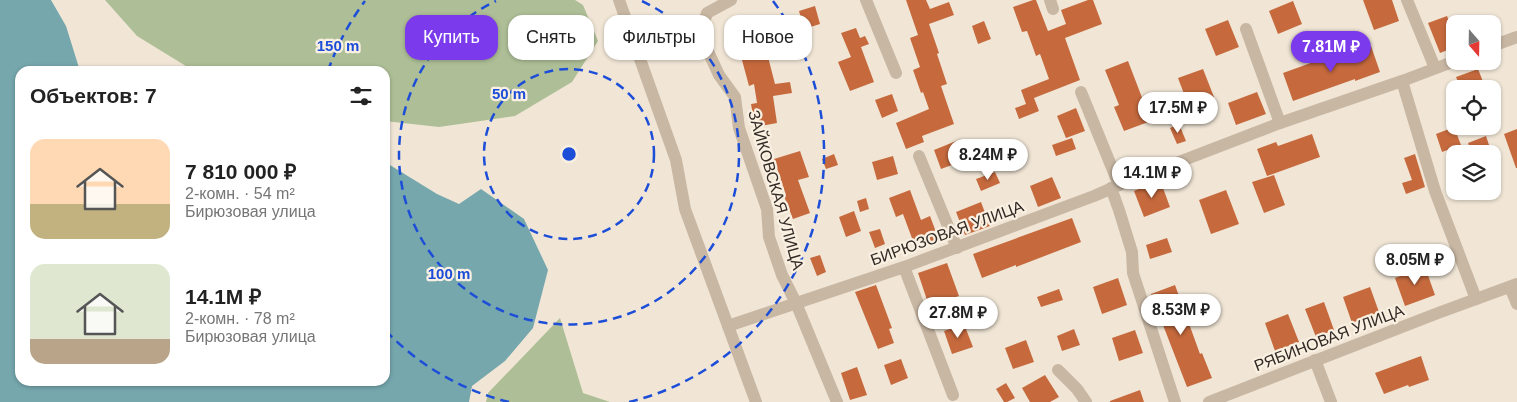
<!DOCTYPE html>
<html lang="ru">
<meta charset="utf-8">
<style>
body{margin:0;font-family:Helvetica,sans-serif;background:#f6f6f6;color:#222;height:100vh;display:flex;flex-direction:column;font-size:19px;white-space:nowrap}
*{box-sizing:border-box;margin:0}
p{font-size:16px;color:#767676}
.icon{flex:none;width:28px;height:28px;fill:none;stroke:currentColor;stroke-width:2;stroke-linecap:round;stroke-linejoin:round}
.map{position:relative;flex:1;overflow:hidden}
.details{position:absolute;left:15px;top:66px;width:375px;height:320px;display:flex;flex-direction:column;background:#fff;border-radius:15px;box-shadow:0 1px 4px #0004}
.details>*{flex:none}
.hud{position:absolute;left:405px;top:15px;width:475px;height:45px;display:flex;gap:10px}
.needle{width:32px;rotate:160deg}
.controls{position:absolute;left:1446px;top:15px;display:grid;gap:10px}
.controls a{display:grid;place-items:center;width:55px;height:55px;border-radius:10px;background:#fff;box-shadow:0 1px 4px #0004;font-size:25px}
.price{position:absolute;translate:-50% -42px;padding:0 11px;border-radius:18px;background:#fff;color:#222;font-size:16px;line-height:32px;filter:drop-shadow(0 1px 2px #0008)}
.price::after{content:'';position:absolute;left:50%;top:30px;width:15px;height:11px;margin-left:-8px;background:inherit;clip-path:polygon(0 0,100% 0,50% 100%)}
.price.selected{background:#7c3aed;color:#fff}
ul{padding:0;list-style:none}
li{display:flex;align-items:center;gap:15px;height:125px;padding:0 15px}
li span{display:grid;place-items:center;flex:none;width:140px;height:100px;border-radius:15px;color:#555}
li>.icon{margin-inline-start:auto}
span .icon{width:60px;height:60px;fill:#fffc;stroke-width:1}
li b{font-size:21px}
h2{display:flex;justify-content:space-between;align-items:center;height:60px;padding:0 15px;font-size:21px}
.tag{padding:0 18px;border-radius:15px;background:#fff;box-shadow:0 1px 4px #0004;font-size:18px;line-height:45px}
.tag.selected{background:#7c3aed;color:#fff}
.map>svg:first-child{display:block}
.green{fill:#aebf97}
.water{fill:#75a7ad}
.building{fill:#c66a3e}
.lines{fill:none;stroke-linecap:round;stroke-linejoin:round}
.minor{stroke:#c8b7a3;stroke-width:12}
.ring{fill:none;stroke:#1d4ed8;stroke-width:2.5;stroke-dasharray:9 6}
.labels{text-anchor:middle;dominant-baseline:central;stroke-width:4.5;stroke-linejoin:round;paint-order:stroke}
.street-label{font-size:16px;fill:#332a25;stroke:#f9f0e2}
.centre{fill:#1d4ed8;stroke:#f9f0e2;stroke-width:2.5}
.ring-label{font-size:15px;text-anchor:middle;font-weight:bold;fill:#1d4ed8;stroke:#f9f0e2;stroke-width:4.5;stroke-linejoin:round;paint-order:stroke}
</style>
<div class="map">
<svg width="1517" height="402" viewBox="0 0 1517 402">
<rect width="100%" height="100%" fill="#f1e6d6"/>
<g class="green">
<path d="M 105,0 L 575,0 L 583,5 L 598,41 L 572,82 L 515,116 L 439,127 L 385,121 L 385,71 L 194,71 L 137,36 Z"/>
<path d="M 560,318 L 583,393 L 610,402 L 486,402 L 488,393 Z"/>
</g>
<path class="water" d="M 0,0 L 51,0 L 66,26 L 80,71 L 20,71 L 20,381 L 385,381 L 385,162 L 437,194 L 459,204 L 481,189 L 524,219 L 548,270 L 533,328 L 505,361 L 472,386 L 469,402 L 0,402 Z"/>
<g class="building">
<path d="M 906,0 L 926,0 L 930,9 L 949,2 L 954,15 L 929,24 L 939,53 L 937,54 L 947,84 L 941,86 L 954,124 L 922,136 L 924,142 L 906,149 L 896,123 L 929,109 L 923,92 L 921,93 L 913,70 L 920,67 L 910,38 L 918,35 Z"/>
<path d="M 1033,0 L 1036,0 L 1048,31 L 1066,24 L 1061,10 L 1088,0 L 1093,0 L 1102,24 L 1065,38 L 1080,80 L 1034,98 L 1039,111 L 1019,119 L 1015,108 L 1026,104 L 1021,90 L 1049,79 L 1040,54 L 1036,56 L 1027,31 L 1022,32 L 1013,7 Z"/>
<path d="M 1363,0 L 1392,0 L 1399,21 L 1374,30 Z"/>
<path d="M 1293,1 L 1302,24 L 1278,34 L 1269,11 Z"/>
<path d="M 815,6 L 820,24 L 804,29 L 799,11 Z"/>
<path d="M 1447,16 L 1455,37 L 1455,47 L 1440,53 L 1428,23 Z"/>
<path d="M 1228,20 L 1239,47 L 1216,56 L 1205,29 Z"/>
<path d="M 984,21 L 991,39 L 978,44 L 972,26 Z"/>
<path d="M 856,28 L 860,38 L 865,36 L 869,44 L 861,47 L 874,82 L 850,91 L 838,62 L 851,57 L 841,33 Z"/>
<path d="M 1371,46 L 1380,72 L 1355,81 L 1355,79 L 1293,101 L 1283,73 L 1330,56 L 1331,61 Z"/>
<path d="M 767,53 L 775,84 L 790,82 L 792,93 L 773,96 L 777,123 L 755,127 L 751,104 L 757,103 L 754,84 L 749,86 L 742,60 Z"/>
<path d="M 1128,61 L 1151,121 L 1124,131 L 1114,107 L 1119,105 L 1105,70 Z"/>
<path d="M 1203,69 L 1214,97 L 1189,107 L 1178,78 Z"/>
<path d="M 1478,69 L 1486,89 L 1461,89 L 1456,77 Z"/>
<path d="M 1257,92 L 1266,114 L 1236,125 L 1228,103 Z"/>
<path d="M 892,94 L 898,111 L 882,118 L 875,100 Z"/>
<path d="M 1076,108 L 1085,131 L 1066,138 L 1057,116 Z"/>
<path d="M 1179,124 L 1186,141 L 1177,144 L 1170,128 Z"/>
<path d="M 1454,127 L 1461,145 L 1442,152 L 1436,134 Z"/>
<path d="M 1517,129 L 1517,168 L 1516,168 L 1504,134 Z"/>
<path d="M 1312,134 L 1320,157 L 1267,176 L 1257,149 L 1276,142 L 1278,146 Z"/>
<path d="M 1486,136 L 1492,154 L 1472,154 L 1468,143 Z"/>
<path d="M 1072,138 L 1076,149 L 1056,156 L 1052,145 Z"/>
<path d="M 961,139 L 968,159 L 941,169 L 934,150 Z"/>
<path d="M 800,151 L 809,177 L 798,180 L 810,213 L 793,219 L 784,196 L 786,195 L 774,159 Z"/>
<path d="M 834,154 L 838,165 L 826,169 L 822,159 Z"/>
<path d="M 1415,154 L 1425,187 L 1406,194 L 1402,183 L 1412,180 L 1404,158 Z"/>
<path d="M 893,156 L 898,174 L 877,180 L 872,162 Z"/>
<path d="M 995,172 L 1000,183 L 981,191 L 976,179 Z"/>
<path d="M 1274,175 L 1285,205 L 1264,213 L 1252,182 Z"/>
<path d="M 1052,177 L 1061,198 L 1038,207 L 1030,186 Z"/>
<path d="M 1160,180 L 1170,207 L 1144,217 L 1134,191 Z"/>
<path d="M 910,190 L 921,220 L 930,216 L 939,240 L 916,249 L 903,214 L 896,217 L 889,198 Z"/>
<path d="M 1226,190 L 1239,224 L 1211,234 L 1199,200 Z"/>
<path d="M 866,198 L 869,209 L 860,212 L 857,201 Z"/>
<path d="M 981,202 L 990,226 L 965,235 L 956,212 Z"/>
<path d="M 854,211 L 861,231 L 846,237 L 839,217 Z"/>
<path d="M 1072,218 L 1081,242 L 1016,267 L 1016,265 L 982,278 L 973,254 Z"/>
<path d="M 880,229 L 885,244 L 875,248 L 869,232 Z"/>
<path d="M 1167,238 L 1172,252 L 1150,259 L 1146,245 Z"/>
<path d="M 820,255 L 826,272 L 817,276 L 810,258 Z"/>
<path d="M 947,263 L 959,296 L 929,306 L 918,273 Z"/>
<path d="M 1425,267 L 1435,295 L 1405,306 L 1395,278 Z"/>
<path d="M 1118,278 L 1127,305 L 1102,314 L 1093,287 Z"/>
<path d="M 876,285 L 892,328 L 889,329 L 894,343 L 878,349 L 855,292 Z"/>
<path d="M 1175,285 L 1200,354 L 1202,353 L 1212,378 L 1187,387 L 1151,294 Z"/>
<path d="M 1370,287 L 1379,312 L 1352,323 L 1343,297 Z"/>
<path d="M 1059,289 L 1063,300 L 1041,307 L 1037,297 Z"/>
<path d="M 1324,302 L 1334,330 L 1316,337 L 1305,309 Z"/>
<path d="M 1288,314 L 1299,342 L 1275,351 L 1265,323 Z"/>
<path d="M 964,324 L 973,347 L 952,354 L 944,331 Z"/>
<path d="M 1074,329 L 1080,345 L 1062,351 L 1057,336 Z"/>
<path d="M 1135,330 L 1143,353 L 1119,361 L 1112,338 Z"/>
<path d="M 1026,340 L 1034,362 L 1013,369 L 1005,348 Z"/>
<path d="M 1421,356 L 1429,380 L 1409,387 L 1408,385 L 1384,394 L 1375,373 Z"/>
<path d="M 901,359 L 908,378 L 891,385 L 884,365 Z"/>
<path d="M 857,367 L 867,395 L 850,400 L 841,373 Z"/>
<path d="M 1045,375 L 1059,397 L 1050,402 L 1030,402 L 1022,388 Z"/>
<path d="M 1006,383 L 1015,398 L 1007,402 L 1004,402 L 996,389 Z"/>
<path d="M 1140,390 L 1144,402 L 1110,402 L 1110,401 Z"/>
</g>
<g class="lines">
<g class="minor">
<path d="M 619,0 L 676,160 L 685,209 L 756,402"/>
<path d="M 731,0 L 707,13 L 700,34 L 719,75 L 735,97 L 739,128 L 767,209 L 769,237 L 782,275 L 796,303 L 837,402"/>
<path d="M 866,0 L 896,73"/>
<path d="M 1050,0 L 1053,9"/>
<path d="M 1407,0 L 1435,68"/>
<path d="M 1246,29 L 1280,123"/>
<path d="M 1492,46 L 1517,37"/>
<path d="M 1402,81 L 1435,191 L 1476,299"/>
<path d="M 1081,92 L 1119,185"/>
<path d="M 919,156 L 957,248"/>
<path d="M 1111,188 L 1119,210 L 1132,252 L 1133,273 L 1175,402"/>
<path d="M 904,267 L 953,395"/>
<path d="M 1510,287 L 1517,304"/>
<path d="M 728,326 L 904,267 L 1094,196 L 1119,185 L 1280,123 L 1402,81 L 1455,61"/>
<path d="M 1315,360 L 1331,402"/>
<path d="M 1058,370 L 1077,389 L 1086,402"/>
<path d="M 1209,402 L 1438,313 L 1517,284"/>
</g>
</g>
<g class="ring">
<circle cx="569" cy="154" r="85"/>
<path d="M642 1A170 170 0 1 1 496 1"/>
<path d="M509 402A255 255 0 0 1 386 331M328 71A255 255 0 0 1 365 1M773 1A255 255 0 0 1 629 402"/>
</g>
<g class="labels">
<g class="street-label">
<text transform="translate(776 190) rotate(74)">ЗАЙКОВСКАЯ УЛИЦА</text>
<text transform="translate(947 233) rotate(-20)">БИРЮЗОВАЯ УЛИЦА</text>
<text transform="translate(1329 338) rotate(-21)">РЯБИНОВАЯ УЛИЦА</text>
</g>
</g>
<circle cx="569" cy="154" r="8" class="centre"/>
<g class="ring-label">
<text x="338" y="51">150 m</text>
<text x="509" y="99">50 m</text>
<text x="449" y="279">100 m</text>
</g>
</svg>
<div class="controls">
<a><svg class="needle" viewBox="-14 -14 28 28"><path d="M0-13l5 13h-10z" fill="#e53935"/><path d="M0 13l5-13h-10z" fill="#767676"/></svg></a>
<a><svg class="icon" aria-label="locate" viewBox="0 0 24 24"><circle cx="12" cy="12" r="6"/><path d="M12 2v4M12 18v4M2 12h4M18 12h4"/></svg></a>
<a><svg class="icon" aria-label="layers" viewBox="0 0 24 24"><path d="M12 4l9 5-9 5-9-5zM3 14l9 5 9-5"/></svg></a>
</div>
<b class="price selected" style="left:1331px;top:73px">7.81M ₽</b>
<b class="price" style="left:1178px;top:134px">17.5M ₽</b>
<b class="price" style="left:988px;top:181px">8.24M ₽</b>
<b class="price" style="left:1152px;top:199px">14.1M ₽</b>
<b class="price" style="left:1415px;top:286px">8.05M ₽</b>
<b class="price" style="left:1181px;top:336px">8.53M ₽</b>
<b class="price" style="left:958px;top:339px">27.8M ₽</b>
<div class="hud">
<a class="tag selected">Купить</a>
<a class="tag">Снять</a>
<a class="tag">Фильтры</a>
<a class="tag">Новое</a>
</div>
<section class="details">
<h2>Объектов: 7<svg class="icon" aria-label="filters" viewBox="0 0 24 24"><path d="M4 7h16M4 17h16"/><circle cx="9" cy="7" r="2"/><circle cx="15" cy="17" r="2"/></svg></h2>
<ul>
<li><span style="background:linear-gradient(#ffd9b3 65%,#c2b280 0)"><svg class="icon" aria-label="home" viewBox="0 0 24 24"><path d="M3 11l9-7 9 7M6 9v11h12V9"/></svg></span><div><b>7 810 000 ₽</b><p>2-комн. · 54 m²</p><p>Бирюзовая улица</p></div></li>
<li><span style="background:linear-gradient(#dfe7d0 75%,#b9a48a 0)"><svg class="icon" aria-label="home" viewBox="0 0 24 24"><path d="M3 11l9-7 9 7M6 9v11h12V9"/></svg></span><div><b>14.1M ₽</b><p>2-комн. · 78 m²</p><p>Бирюзовая улица</p></div></li>
</ul>
</section>
</div>
